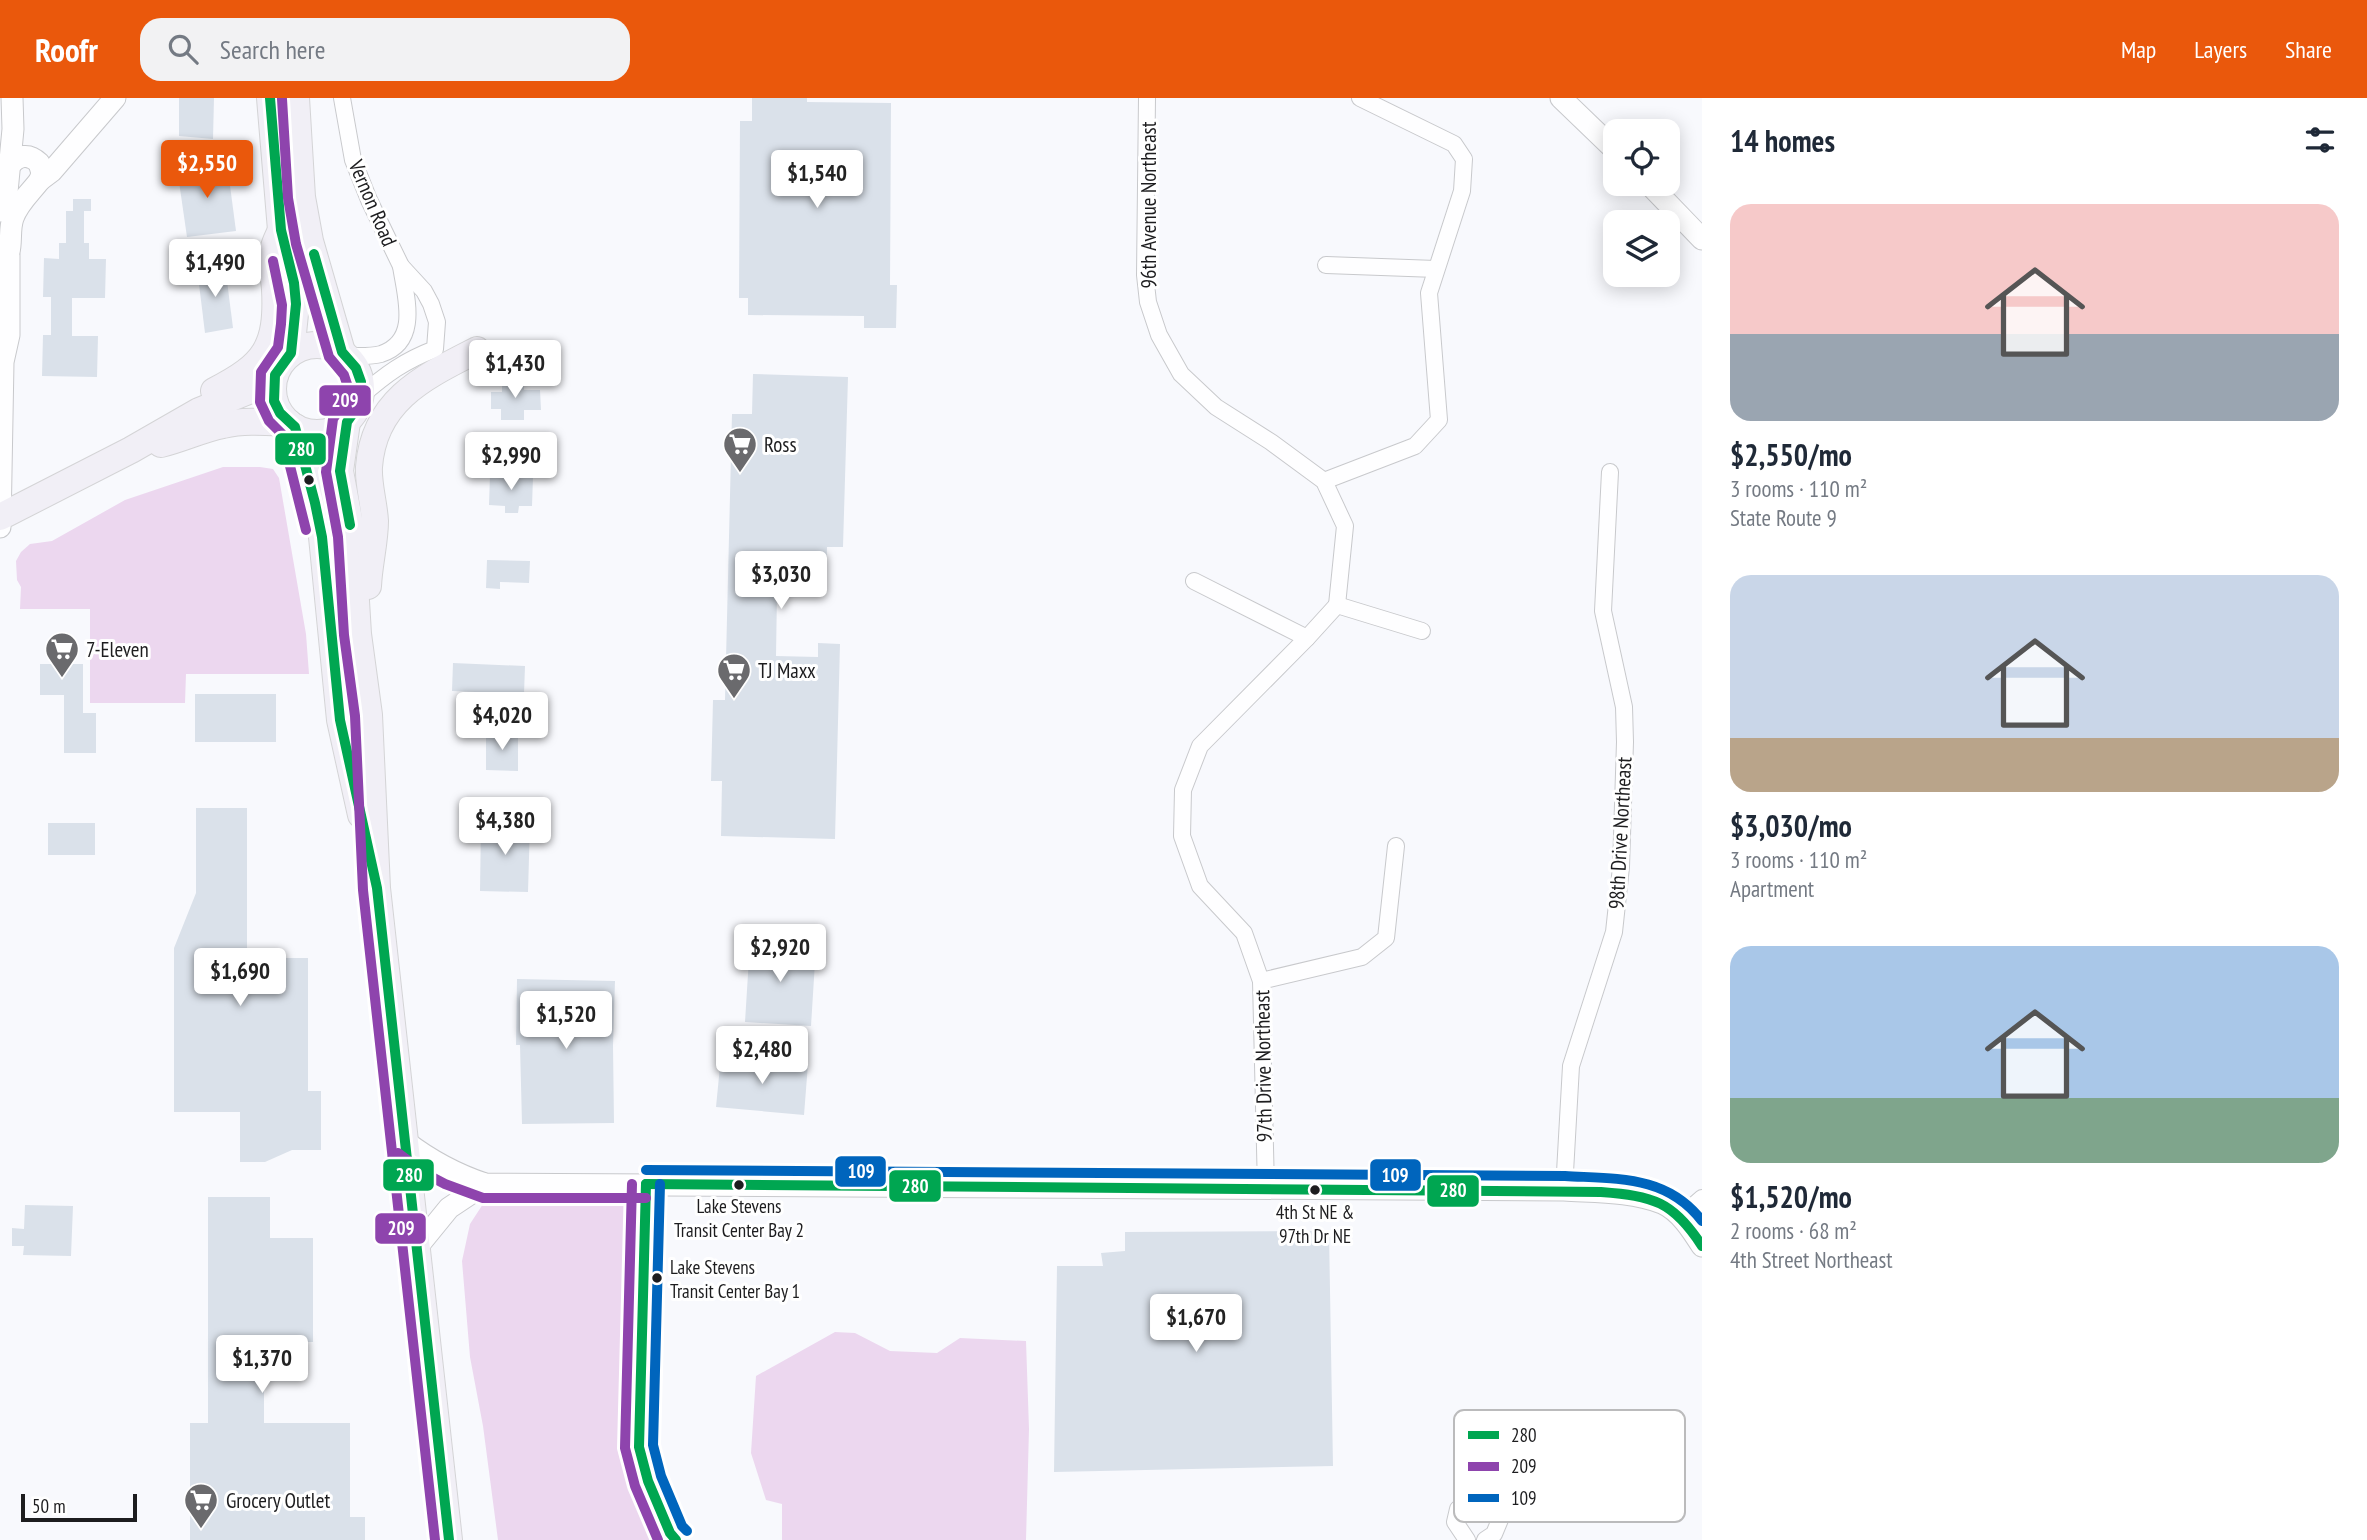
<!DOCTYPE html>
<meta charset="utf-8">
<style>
body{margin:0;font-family:"PT Sans Narrow",sans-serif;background:#f2f2f3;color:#1f2937;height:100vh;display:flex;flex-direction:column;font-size:26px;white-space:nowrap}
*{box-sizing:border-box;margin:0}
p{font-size:23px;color:#747a83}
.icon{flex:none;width:38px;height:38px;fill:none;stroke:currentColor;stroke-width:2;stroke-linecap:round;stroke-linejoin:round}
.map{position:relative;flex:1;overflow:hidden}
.sheet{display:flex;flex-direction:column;background:#fff;width:665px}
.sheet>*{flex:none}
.tools{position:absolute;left:1603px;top:21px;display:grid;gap:14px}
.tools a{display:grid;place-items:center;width:77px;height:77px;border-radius:14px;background:#fff;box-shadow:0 4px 18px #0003;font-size:35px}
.scale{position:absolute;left:21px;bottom:18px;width:116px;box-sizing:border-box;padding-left:7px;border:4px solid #1d1d1f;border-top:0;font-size:19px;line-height:24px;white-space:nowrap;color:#1d1d1f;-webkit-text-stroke:5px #fff;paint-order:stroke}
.price{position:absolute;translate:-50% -60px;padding:0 16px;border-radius:7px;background:#fff;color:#222;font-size:23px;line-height:46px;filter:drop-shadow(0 2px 4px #0008)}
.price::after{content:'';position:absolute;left:50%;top:42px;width:21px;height:16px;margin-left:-10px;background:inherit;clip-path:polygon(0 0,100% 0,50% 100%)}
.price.current{background:#ea580c;color:#fff}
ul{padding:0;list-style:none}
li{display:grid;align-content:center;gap:14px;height:371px;padding:0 28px}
li span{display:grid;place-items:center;height:217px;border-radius:21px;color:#555}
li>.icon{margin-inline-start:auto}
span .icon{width:126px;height:126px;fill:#fffc;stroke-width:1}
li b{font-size:30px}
h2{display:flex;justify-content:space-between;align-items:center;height:84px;padding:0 28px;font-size:30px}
header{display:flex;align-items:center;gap:42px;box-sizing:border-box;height:98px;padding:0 35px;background:#ea580c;color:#fff}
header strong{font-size:33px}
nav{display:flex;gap:38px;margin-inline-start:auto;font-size:24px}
.search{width:490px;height:63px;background:#f2f2f3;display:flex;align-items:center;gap:18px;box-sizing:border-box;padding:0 24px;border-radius:21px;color:#747a83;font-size:26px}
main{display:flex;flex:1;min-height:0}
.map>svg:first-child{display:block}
.forest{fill:#ecd7ef}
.building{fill:#dae1ea}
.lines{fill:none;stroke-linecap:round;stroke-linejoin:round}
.minor-casing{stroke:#c8c9cc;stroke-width:18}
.tertiary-casing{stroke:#c8c9cc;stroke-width:23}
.primary-casing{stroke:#d4d4d6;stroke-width:28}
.minor{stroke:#fefeff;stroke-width:16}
.tertiary{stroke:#fefeff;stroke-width:21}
.primary{stroke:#f1eff6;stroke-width:26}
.bus-1-casing{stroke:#fff;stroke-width:16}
.bus-2-casing{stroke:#fff;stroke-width:16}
.bus-3-casing{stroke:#fff;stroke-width:16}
.bus-1{stroke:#00a651;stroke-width:10}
.bus-2{stroke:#8e44ad;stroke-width:10}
.bus-3{stroke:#0065bd;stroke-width:10}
.bus-dot{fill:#1d1d1f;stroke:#fff;stroke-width:2.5}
.labels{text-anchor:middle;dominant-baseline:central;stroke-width:6;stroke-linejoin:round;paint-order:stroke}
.bus-label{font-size:19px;fill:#1d1d1f;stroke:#fff}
.street-label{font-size:21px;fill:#1d1d1f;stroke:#fff}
.poi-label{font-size:21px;fill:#1d1d1f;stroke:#fff;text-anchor:start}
.key{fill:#fff;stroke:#bbbbbc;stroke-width:2}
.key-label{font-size:19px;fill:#1d1d1f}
.line-badge{stroke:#fff;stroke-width:2.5}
.badge-label{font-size:19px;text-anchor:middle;font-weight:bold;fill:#fff}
</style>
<header>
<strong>Roofr</strong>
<div class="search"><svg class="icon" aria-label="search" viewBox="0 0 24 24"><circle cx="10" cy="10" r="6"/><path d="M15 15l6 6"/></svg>Search here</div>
<nav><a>Map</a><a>Layers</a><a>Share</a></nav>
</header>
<main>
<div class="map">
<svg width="1702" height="1442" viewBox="0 0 1702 1442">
<rect width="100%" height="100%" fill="#f8f9fd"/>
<g class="forest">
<path d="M 223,369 L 260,369 L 273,371 L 279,380 L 306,536 L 309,576 L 186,576 L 185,605 L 90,605 L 90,511 L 20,511 L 21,489 L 17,482 L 16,463 L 21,454 L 30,446 L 52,443 L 125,402 Z"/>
<path d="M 555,1101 L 635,1101 L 630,1212 L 629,1328 L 640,1408 L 659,1442 L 498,1442 L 483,1328 L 470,1259 L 462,1163 L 470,1126 L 483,1106 Z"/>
<path d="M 835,1234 L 855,1235 L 890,1253 L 937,1255 L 960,1240 L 1026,1243 L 1029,1331 L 1026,1442 L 782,1442 L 782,1406 L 766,1402 L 751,1355 L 756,1278 Z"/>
</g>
<g class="building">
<path d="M 179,0 L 214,0 L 213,41 L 179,38 Z"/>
<path d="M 752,0 L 807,0 L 807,4 L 891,5 L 890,187 L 897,187 L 896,230 L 864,230 L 864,218 L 748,217 L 748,200 L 739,200 L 740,23 L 752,23 Z"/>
<path d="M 227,65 L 236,133 L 187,139 L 177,70 Z"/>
<path d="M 73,101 L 91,101 L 91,113 L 84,113 L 84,145 L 89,145 L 89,161 L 106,161 L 105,200 L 72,200 L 72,238 L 98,238 L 97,279 L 42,278 L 43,237 L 51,237 L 51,199 L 43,199 L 44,160 L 59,161 L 59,145 L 66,145 L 66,113 L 73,113 Z"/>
<path d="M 225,167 L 233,230 L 205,235 L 197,170 Z"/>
<path d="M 753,276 L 848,279 L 843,449 L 827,449 L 826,496 L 777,495 L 776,558 L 818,559 L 818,545 L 840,546 L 835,741 L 721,738 L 722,683 L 711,683 L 713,602 L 725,602 L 732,316 L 752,316 Z"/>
<path d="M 502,281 L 524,281 L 524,292 L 540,292 L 541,312 L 524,312 L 524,322 L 501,322 L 501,311 L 491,311 L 491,294 L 502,294 Z"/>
<path d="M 490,377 L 533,379 L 532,408 L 519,408 L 518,415 L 505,415 L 505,408 L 489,407 Z"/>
<path d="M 487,462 L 530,463 L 529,485 L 500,484 L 500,491 L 486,490 Z"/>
<path d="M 453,565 L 525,568 L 524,596 L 452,593 Z"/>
<path d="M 40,566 L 83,566 L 83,615 L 96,615 L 96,655 L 64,655 L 64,597 L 40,597 Z"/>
<rect x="195" y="596" width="81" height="48"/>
<path d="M 518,636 L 518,673 L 486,672 L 486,637 Z"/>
<path d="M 196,710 L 247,710 L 247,860 L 308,860 L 308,993 L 321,993 L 321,1052 L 292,1052 L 265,1064 L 240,1064 L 240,1014 L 174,1014 L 174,850 L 196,795 Z"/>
<path d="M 481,724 L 530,725 L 528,794 L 480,793 Z"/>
<rect x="48" y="725" width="47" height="32"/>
<path d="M 750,844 L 816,848 L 811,928 L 745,924 Z"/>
<path d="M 517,881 L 615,883 L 613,948 L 614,1025 L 522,1026 L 520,947 L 516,947 Z"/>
<path d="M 721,958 L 808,966 L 804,1017 L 716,1009 Z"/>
<path d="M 208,1099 L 270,1099 L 270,1140 L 313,1140 L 313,1244 L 264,1244 L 264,1325 L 350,1325 L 350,1419 L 365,1419 L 365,1442 L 190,1442 L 190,1325 L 208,1325 Z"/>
<path d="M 25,1107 L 73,1108 L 71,1158 L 23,1157 L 24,1148 L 12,1148 L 12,1130 L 24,1131 Z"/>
<path d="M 1329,1133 L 1333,1368 L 1054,1374 L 1057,1168 L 1103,1168 L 1101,1155 L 1125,1153 L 1125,1134 Z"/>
</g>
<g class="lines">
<g class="minor-casing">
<g id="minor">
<path d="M 342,0 L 353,62 L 369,102 L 401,168 L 424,193 L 431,206 L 437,224 L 435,251 C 404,263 386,276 361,298"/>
<path d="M 1147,0 L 1145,177 L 1148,204 L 1159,237 L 1181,276 L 1216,309 L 1271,344 L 1324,383 L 1345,428 L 1337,507"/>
<path d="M 1326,167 L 1436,171"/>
<path d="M 347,258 C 358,258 371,259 381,256 C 421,243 405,197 401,168"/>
<path d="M 1324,383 L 1415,348 L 1439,322 L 1429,195 L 1462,93 L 1464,61 L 1454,46 L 1360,0"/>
<path d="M 1194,483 L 1307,540"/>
<path d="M 1337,507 L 1422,533"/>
<path d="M 1261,883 L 1362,859 L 1386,840 L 1396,748"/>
<path d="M 1266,1091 L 1261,883 L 1244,835 L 1200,788 L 1182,738 L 1183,692 L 1200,648 L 1307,540 L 1337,507"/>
<path d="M 1564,1092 L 1571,968 L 1614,834 L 1621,769 L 1625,644 L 1624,609 L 1603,513 L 1610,374"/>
<path d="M 1689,1127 L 1694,1107 L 1702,1100"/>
<path d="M 1467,1442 L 1455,1424 L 1458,1411 L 1482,1401 L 1589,1400"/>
<path d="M 1485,1442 L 1494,1436 L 1509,1400"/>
</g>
</g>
<g class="tertiary-casing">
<g id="tertiary">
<path d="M 1561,0 L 1615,52"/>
<path d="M 40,82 L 52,73 L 115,0"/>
<path d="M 1649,86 L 1702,141"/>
<path d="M 0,113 L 7,94 L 13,31 L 12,0"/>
<path d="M 0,168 C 16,154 7,137 13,120 C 18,105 31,94 40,82 L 42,75 L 39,65 C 29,55 18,57 10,67"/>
<path d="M 0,429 L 3,264 L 9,237 L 9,158"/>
<path d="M 406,1044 C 431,1063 455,1076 485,1086 L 1564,1092 C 1596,1094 1632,1093 1662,1105 C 1680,1113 1692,1132 1702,1148"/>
<path d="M 418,1148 L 449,1110 L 485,1086"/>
</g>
</g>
<g class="primary-casing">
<g id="primary">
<path d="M 270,0 L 281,132 L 294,185 L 296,206 L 291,255"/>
<path d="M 296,0 L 302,99 L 310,143 L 342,254"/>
<circle cx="317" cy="291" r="44"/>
<path d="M 214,293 C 265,267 278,249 275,191 C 274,179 271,164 273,153 C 274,146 278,139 281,132"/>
<path d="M 347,324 L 340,373 L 352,437 L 358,536 L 369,617 L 377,790 L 449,1442"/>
<path d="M 295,329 L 322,439 L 340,622 L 361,717"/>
<path d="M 161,346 C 182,341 202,331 223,327 C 244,322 267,324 289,325"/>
<path d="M 0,419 L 131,352 L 199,313 L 251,292 L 275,277"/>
<path d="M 368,488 C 369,466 375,444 375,423 C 374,405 368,386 369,369 C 374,302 424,279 477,252"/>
</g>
</g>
<use href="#minor" class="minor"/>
<use href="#tertiary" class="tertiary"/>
<use href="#primary" class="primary"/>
<g class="bus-1-casing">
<g id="bus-1">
<path d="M 270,0 L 281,132 L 294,185 L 296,206 L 291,255 L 275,277 L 274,303 L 280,315 L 295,329 L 315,405 L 322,439 L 340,622 L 377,790 L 449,1442"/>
<path d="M 314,156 L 342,254 L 356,270 L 361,284 L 358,308 L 347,324 L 340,373 L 350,427"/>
<path d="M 646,1086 L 1601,1094 C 1653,1098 1673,1103 1702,1148"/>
<path d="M 646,1086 L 639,1349 L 648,1383 L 670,1435 L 676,1442"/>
</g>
</g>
<g class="bus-2-casing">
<g id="bus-2">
<path d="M 282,1 L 288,100 L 296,146 L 329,259 L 344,277 L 347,286 L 345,303 L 333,321 L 326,374 L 338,439 L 344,537 L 355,618 L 363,792 L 435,1442"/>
<path d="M 273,163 L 282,207 L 281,226 L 278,249 L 261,274 L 260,304 L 269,323 L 282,336 L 306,432"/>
<path d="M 398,1055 L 426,1076 L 445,1086 L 483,1100 L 646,1100"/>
<path d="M 632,1086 L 625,1350 L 635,1388 L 658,1442"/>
</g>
</g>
<g class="bus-3-casing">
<g id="bus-3">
<path d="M 646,1072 L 1565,1078 C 1617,1081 1667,1077 1702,1123"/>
<path d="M 660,1086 L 653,1347 L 661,1378 L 682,1428 L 687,1433"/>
</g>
</g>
<use href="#bus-1" class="bus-1"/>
<use href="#bus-2" class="bus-2"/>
<use href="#bus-3" class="bus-3"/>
</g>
<defs>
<g id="supermarket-pin" transform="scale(1.75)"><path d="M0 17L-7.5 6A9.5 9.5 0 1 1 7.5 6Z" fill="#6a6a6d" stroke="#fff"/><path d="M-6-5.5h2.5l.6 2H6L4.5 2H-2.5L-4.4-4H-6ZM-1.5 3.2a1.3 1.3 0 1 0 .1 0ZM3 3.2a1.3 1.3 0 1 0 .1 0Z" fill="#fff"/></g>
</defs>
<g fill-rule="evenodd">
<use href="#supermarket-pin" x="740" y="346"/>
<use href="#supermarket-pin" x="62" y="551"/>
<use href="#supermarket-pin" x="734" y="572"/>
<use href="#supermarket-pin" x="201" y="1402"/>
</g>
<g class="bus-dot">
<circle cx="309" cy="382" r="6"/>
<circle cx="739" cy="1087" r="6"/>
<circle cx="1315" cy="1092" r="6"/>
<circle cx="657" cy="1180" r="6"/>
</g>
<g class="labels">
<g class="bus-label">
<text x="739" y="1108">Lake Stevens<tspan x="739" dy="24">Transit Center Bay 2</tspan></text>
<text x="1315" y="1114">4th St NE &amp;<tspan x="1315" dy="24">97th Dr NE</tspan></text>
<text x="670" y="1169" text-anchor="start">Lake Stevens<tspan x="670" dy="24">Transit Center Bay 1</tspan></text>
</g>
<g class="street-label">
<text transform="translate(373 105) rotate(67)">Vernon Road</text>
<text transform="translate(1148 107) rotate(-90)">96th Avenue Northeast</text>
<text transform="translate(1620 735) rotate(-87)">98th Drive Northeast</text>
<text transform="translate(1263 968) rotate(-91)">97th Drive Northeast</text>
</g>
<g class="poi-label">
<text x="764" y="346">Ross</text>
<text x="86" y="551">7-Eleven</text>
<text x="758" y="572">TJ Maxx</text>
<text x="226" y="1402">Grocery Outlet</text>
</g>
</g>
<rect x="1454" y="1312" width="231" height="112" rx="10" class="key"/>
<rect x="1468" y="1333" width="31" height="8" fill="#00a651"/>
<rect x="1468" y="1364" width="31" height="9" fill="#8e44ad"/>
<rect x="1468" y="1396" width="31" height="8" fill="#0065bd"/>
<g class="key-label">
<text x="1511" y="1344">280</text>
<text x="1511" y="1375">209</text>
<text x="1511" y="1407">109</text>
</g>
<g class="line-badge">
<rect x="318" y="286" width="54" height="33" rx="7" fill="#8e44ad"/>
<rect x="274" y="334" width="53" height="34" rx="7" fill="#00a651"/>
<rect x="834" y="1057" width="53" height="33" rx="7" fill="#0065bd"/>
<rect x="382" y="1060" width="53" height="34" rx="7" fill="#00a651"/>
<rect x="1369" y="1060" width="53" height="34" rx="7" fill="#0065bd"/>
<rect x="888" y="1071" width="54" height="34" rx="7" fill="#00a651"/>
<rect x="1426" y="1076" width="54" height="34" rx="7" fill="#00a651"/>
<rect x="374" y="1114" width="53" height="33" rx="7" fill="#8e44ad"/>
</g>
<g class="badge-label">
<text x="345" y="309">209</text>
<text x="301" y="358">280</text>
<text x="861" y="1080">109</text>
<text x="409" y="1084">280</text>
<text x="1395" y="1084">109</text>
<text x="915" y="1095">280</text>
<text x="1453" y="1099">280</text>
<text x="401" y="1137">209</text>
</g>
</svg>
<div class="tools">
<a><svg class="icon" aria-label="locate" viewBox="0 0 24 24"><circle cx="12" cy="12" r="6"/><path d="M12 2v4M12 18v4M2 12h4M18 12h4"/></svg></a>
<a><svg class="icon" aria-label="layers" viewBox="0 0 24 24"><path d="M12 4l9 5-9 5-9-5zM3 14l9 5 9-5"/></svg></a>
</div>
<div class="scale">50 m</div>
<b class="price current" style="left:207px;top:102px">$2,550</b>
<b class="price" style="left:817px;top:112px">$1,540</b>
<b class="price" style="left:215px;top:201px">$1,490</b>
<b class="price" style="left:515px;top:302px">$1,430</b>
<b class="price" style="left:511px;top:394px">$2,990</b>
<b class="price" style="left:781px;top:513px">$3,030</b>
<b class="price" style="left:502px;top:654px">$4,020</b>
<b class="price" style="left:505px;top:759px">$4,380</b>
<b class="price" style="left:780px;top:886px">$2,920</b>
<b class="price" style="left:240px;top:910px">$1,690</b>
<b class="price" style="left:566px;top:953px">$1,520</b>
<b class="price" style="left:762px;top:988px">$2,480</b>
<b class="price" style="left:1196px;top:1256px">$1,670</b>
<b class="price" style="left:262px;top:1297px">$1,370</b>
</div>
<section class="sheet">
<h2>14 homes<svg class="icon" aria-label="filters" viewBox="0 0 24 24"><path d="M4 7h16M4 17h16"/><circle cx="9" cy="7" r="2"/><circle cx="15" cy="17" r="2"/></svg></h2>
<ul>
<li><span style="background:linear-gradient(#f6c9c9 60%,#9aa5b1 0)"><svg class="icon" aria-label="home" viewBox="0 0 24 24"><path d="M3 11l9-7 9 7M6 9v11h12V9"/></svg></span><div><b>$2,550/mo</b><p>3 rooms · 110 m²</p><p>State Route 9</p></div></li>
<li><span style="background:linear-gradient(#c9d6e8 75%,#b9a48a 0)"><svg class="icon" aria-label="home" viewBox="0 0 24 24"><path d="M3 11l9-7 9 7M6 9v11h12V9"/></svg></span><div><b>$3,030/mo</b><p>3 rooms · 110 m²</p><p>Apartment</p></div></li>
<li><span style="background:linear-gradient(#a9c7e8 70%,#7fa58c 0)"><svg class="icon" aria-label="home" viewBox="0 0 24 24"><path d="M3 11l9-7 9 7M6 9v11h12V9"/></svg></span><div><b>$1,520/mo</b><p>2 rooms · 68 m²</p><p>4th Street Northeast</p></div></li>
</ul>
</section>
</main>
